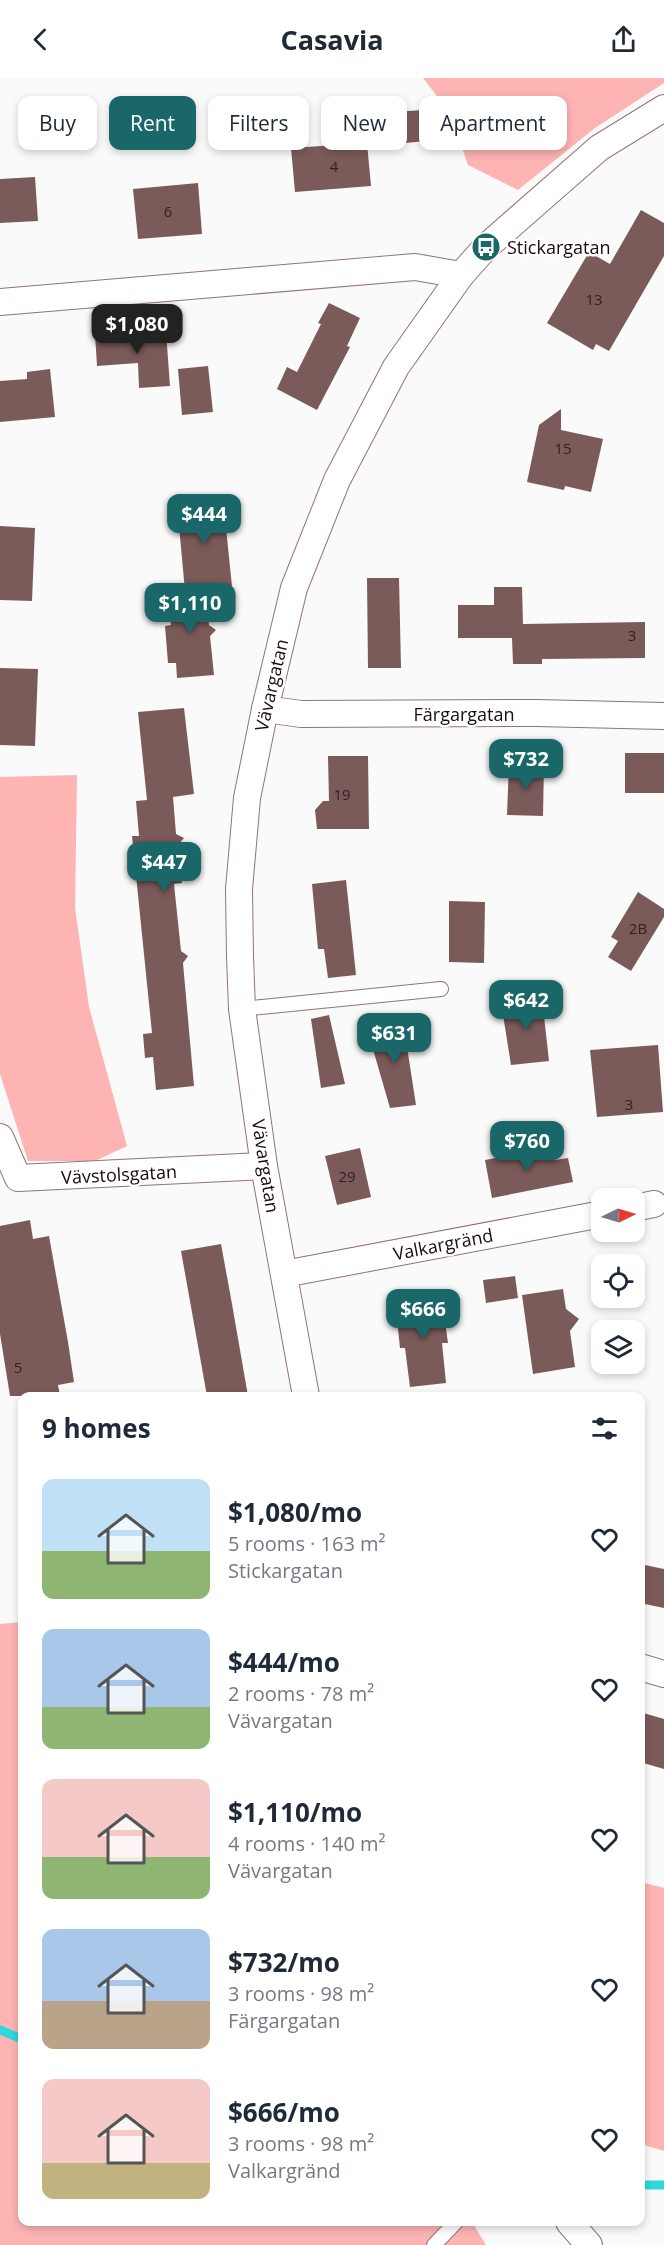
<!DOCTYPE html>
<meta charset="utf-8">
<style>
body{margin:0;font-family:"Open Sans",sans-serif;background:#f2f2f3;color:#1f2937;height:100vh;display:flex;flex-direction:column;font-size:22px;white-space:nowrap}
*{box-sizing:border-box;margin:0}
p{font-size:20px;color:#747a83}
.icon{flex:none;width:33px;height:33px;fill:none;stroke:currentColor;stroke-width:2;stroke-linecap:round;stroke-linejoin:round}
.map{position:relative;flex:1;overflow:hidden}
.panel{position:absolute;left:18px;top:1314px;width:627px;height:834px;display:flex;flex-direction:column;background:#fff;border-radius:12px;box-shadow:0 3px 9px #0003}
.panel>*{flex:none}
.hud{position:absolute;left:18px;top:18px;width:628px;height:54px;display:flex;gap:12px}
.needle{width:39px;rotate:85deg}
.tools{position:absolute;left:591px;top:1110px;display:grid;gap:12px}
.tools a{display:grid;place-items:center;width:54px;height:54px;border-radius:12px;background:#fff;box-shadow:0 3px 9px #0003;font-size:30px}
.price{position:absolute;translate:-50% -51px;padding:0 14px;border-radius:12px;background:#196769;color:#fff;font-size:20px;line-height:39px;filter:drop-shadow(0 2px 3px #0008)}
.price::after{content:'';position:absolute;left:50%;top:36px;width:18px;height:14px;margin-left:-9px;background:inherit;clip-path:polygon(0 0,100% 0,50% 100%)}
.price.current{background:#222;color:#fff}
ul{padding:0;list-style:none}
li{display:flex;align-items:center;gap:18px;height:150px;padding:0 24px}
li span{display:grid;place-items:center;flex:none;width:168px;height:120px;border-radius:12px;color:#555}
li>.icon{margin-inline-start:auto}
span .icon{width:72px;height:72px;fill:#fffc;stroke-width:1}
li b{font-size:26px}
h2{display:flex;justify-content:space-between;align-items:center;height:72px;padding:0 24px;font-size:26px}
.chip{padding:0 21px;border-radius:12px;background:#fff;box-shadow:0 3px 9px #0003;font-size:21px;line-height:54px}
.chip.current{background:#196769;color:#fff}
header{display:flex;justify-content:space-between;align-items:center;height:78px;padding:0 24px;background:#fff;font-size:27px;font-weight:700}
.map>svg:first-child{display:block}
.green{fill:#fdb4b3}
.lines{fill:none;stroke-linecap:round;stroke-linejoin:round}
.stream{stroke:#2dd8dd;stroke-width:9}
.building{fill:#7b5b5a}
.service-casing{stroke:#947372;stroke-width:16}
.minor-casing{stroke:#947372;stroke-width:28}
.service{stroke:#fff;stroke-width:14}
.minor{stroke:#fff;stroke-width:26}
.labels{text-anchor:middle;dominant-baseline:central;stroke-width:5;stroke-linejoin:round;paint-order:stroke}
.number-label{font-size:15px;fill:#312020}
.poi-label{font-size:18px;fill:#180c0c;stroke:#fff;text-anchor:start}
.street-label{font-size:18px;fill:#180c0c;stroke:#fff}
</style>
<header><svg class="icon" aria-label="back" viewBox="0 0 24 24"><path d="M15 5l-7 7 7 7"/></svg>Casavia<svg class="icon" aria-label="share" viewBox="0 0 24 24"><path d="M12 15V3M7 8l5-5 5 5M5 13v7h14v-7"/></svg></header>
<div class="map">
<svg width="664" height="2167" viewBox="0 0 664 2167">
<rect width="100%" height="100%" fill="#fafafa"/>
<g class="green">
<path d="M 423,0 L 664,0 L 664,5 L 595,50 L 518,112 L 468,87 L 450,35 Z"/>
<path d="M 77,697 L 75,830 L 89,929 L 127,1068 L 95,1083 L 28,1083 L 0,996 L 0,699 Z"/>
<path d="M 22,1544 L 22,2144 L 472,2144 L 486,2167 L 0,2167 L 0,1546 Z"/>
<path d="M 641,1804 L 664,1810 L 664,2073 L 641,2066 Z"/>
</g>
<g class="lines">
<g class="stream">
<path d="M 0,1952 L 22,1961"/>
<path d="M 640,2107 L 664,2107"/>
</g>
</g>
<g class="building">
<path d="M 424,32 L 426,63 L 395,66 L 392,34 Z"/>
<path d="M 367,65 L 371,108 L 295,114 L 291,70 Z"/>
<path d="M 35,99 L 38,143 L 0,145 L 0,101 Z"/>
<path d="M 198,105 L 202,156 L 138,161 L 133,111 Z"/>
<path d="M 641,132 L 664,145 L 664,178 L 609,273 L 596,266 L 593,272 L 547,245 L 589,174 L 610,186 Z"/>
<path d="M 329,225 L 360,240 L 347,268 L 350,269 L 317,332 L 277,311 L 287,289 L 297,294 L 321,246 L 318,245 Z"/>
<path d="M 133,253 L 134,256 L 166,254 L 170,308 L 139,310 L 138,285 L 97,288 L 95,256 Z"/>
<path d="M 208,288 L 213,334 L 182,337 L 178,291 Z"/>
<path d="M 50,291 L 55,339 L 0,344 L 0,303 L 27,301 L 27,294 Z"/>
<path d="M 561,331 L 561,352 L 603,361 L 591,414 L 565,408 L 564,412 L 527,404 L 539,347 Z"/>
<path d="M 223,421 L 232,508 L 185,513 L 177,426 Z"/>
<path d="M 0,448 L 35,450 L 32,523 L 0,522 Z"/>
<path d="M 367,500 L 399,500 L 401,590 L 368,590 Z"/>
<path d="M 494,509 L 522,509 L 523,546 L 645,544 L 645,580 L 542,581 L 542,586 L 513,586 L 512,560 L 458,560 L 458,527 L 494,527 Z"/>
<path d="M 206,511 L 209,547 L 216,552 L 210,558 L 214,597 L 177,600 L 176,585 L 168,585 L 165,548 L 171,547 L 168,514 Z"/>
<path d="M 0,590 L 38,591 L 35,668 L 0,667 Z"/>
<path d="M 184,630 L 194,716 L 173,719 L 176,756 L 184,760 L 178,767 L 182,805 L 174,806 L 181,873 L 188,878 L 183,885 L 194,1008 L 156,1012 L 153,979 L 145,980 L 143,956 L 152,955 L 132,758 L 139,758 L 136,723 L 147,722 L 138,634 Z"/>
<rect x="625" y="675" width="39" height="40"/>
<path d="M 328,678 L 368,678 L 369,751 L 317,751 L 315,732 L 323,723 L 329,723 Z"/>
<path d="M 509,685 L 544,686 L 543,738 L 507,737 Z"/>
<path d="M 346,802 L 356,897 L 328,900 L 324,871 L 318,871 L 312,806 Z"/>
<path d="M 638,814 L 664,831 L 664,839 L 631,893 L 608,879 L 618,863 L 611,859 Z"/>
<path d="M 449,823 L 485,824 L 484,885 L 449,884 Z"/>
<path d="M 542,920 L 549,983 L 511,987 L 501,924 Z"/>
<path d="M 329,937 L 345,1006 L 321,1010 L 311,941 Z"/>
<path d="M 403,943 L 416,1027 L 390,1030 L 370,961 L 376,960 L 377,947 Z"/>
<path d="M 658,967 L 663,1034 L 597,1039 L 590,972 Z"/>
<path d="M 552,1069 L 555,1082 L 568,1080 L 573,1104 L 492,1120 L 485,1082 Z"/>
<path d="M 360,1070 L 371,1119 L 337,1127 L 325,1078 Z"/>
<path d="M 30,1142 L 33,1161 L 49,1158 L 68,1264 L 74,1304 L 58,1307 L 60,1318 L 10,1318 L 0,1256 L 0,1148 Z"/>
<path d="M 221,1166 L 232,1226 L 248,1318 L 207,1318 L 181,1173 Z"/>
<path d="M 515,1198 L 518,1220 L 486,1225 L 483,1202 Z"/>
<path d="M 563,1211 L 566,1231 L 579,1241 L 570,1253 L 575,1289 L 533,1296 L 522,1217 Z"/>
<path d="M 435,1217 L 438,1237 L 444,1236 L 448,1265 L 442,1265 L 446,1305 L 410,1309 L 405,1270 L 400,1270 L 397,1242 L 403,1241 L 401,1221 Z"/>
<path d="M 640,1486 L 664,1491 L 664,1530 L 640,1525 Z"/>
<path d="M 640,1634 L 664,1641 L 664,1691 L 640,1684 Z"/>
</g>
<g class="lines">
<g class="service-casing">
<g id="service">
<path d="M 242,931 L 441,911"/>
<path d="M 434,2167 L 456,2144"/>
</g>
</g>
<g class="minor-casing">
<g id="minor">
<path d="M 0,224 L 415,189 L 461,197"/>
<path d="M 265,631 L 301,636 L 536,635 L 664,638"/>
<path d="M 0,1059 L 18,1100 L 264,1088"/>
<path d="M 634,1130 L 654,1126"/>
<path d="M 284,1196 L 602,1136"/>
<path d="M 306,1318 L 264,1088 L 242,931 L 240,879 L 239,811 L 247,720 L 265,631 L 294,510 L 337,402 L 396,289 L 461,197 L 486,169 L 599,70 L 664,30"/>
<path d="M 640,1589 L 664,1596"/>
<path d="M 569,2144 L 589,2167"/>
</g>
</g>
<use href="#service" class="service"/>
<use href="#minor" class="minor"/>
</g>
<defs>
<g id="bus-disc" transform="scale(1.5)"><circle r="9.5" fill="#196769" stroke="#fff"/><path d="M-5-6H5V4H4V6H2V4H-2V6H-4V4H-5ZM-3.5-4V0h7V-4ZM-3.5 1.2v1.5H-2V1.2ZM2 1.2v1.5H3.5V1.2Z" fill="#fff"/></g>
</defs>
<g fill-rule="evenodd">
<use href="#bus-disc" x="486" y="169"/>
</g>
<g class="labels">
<g class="number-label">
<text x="334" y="88">4</text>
<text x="168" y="133">6</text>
<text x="594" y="221">13</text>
<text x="563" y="370">15</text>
<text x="632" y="557">3</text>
<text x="342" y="716">19</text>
<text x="638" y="850">2B</text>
<text x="629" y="1026">3</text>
<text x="347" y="1098">29</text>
<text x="18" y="1289">5</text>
</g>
<g class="poi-label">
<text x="507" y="169">Stickargatan</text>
</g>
<g class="street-label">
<text transform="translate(271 607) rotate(-77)">Vävargatan</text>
<text x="464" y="636">Färgargatan</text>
<text transform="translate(266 1088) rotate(81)">Vävargatan</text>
<text transform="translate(119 1096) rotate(-3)">Vävstolsgatan</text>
<text transform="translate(443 1166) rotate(-11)">Valkargränd</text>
</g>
</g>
</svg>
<div class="tools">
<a><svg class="needle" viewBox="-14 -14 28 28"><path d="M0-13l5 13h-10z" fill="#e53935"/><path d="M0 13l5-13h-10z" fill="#747a83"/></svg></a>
<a><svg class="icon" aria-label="locate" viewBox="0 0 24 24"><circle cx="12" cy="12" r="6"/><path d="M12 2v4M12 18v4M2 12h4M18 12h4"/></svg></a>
<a><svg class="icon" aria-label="layers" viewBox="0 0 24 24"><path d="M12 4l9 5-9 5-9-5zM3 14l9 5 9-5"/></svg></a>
</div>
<b class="price current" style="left:137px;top:277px">$1,080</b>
<b class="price" style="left:204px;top:467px">$444</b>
<b class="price" style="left:190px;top:556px">$1,110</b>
<b class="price" style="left:526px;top:712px">$732</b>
<b class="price" style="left:164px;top:815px">$447</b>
<b class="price" style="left:526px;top:953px">$642</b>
<b class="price" style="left:394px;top:986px">$631</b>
<b class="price" style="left:527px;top:1094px">$760</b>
<b class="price" style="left:423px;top:1262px">$666</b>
<div class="hud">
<a class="chip">Buy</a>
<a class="chip current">Rent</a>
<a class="chip">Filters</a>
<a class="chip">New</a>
<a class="chip">Apartment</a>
</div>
<section class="panel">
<h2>9 homes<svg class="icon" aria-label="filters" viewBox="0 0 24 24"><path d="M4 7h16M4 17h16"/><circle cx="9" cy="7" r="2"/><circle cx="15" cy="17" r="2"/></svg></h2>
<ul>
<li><span style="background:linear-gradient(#bfe0f5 60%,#8fb573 0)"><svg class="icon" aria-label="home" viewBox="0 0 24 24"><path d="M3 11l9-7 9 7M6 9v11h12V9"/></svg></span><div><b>$1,080/mo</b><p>5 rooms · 163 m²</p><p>Stickargatan</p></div><svg class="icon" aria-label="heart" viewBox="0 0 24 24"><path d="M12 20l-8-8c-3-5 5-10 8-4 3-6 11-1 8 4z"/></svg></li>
<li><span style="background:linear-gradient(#a9c7e8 65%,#8fb573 0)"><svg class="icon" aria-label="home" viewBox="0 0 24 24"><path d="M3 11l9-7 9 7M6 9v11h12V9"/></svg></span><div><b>$444/mo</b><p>2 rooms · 78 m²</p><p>Vävargatan</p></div><svg class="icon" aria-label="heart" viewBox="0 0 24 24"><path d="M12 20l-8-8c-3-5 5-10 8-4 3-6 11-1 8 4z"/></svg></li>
<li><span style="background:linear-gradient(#f6c9c9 65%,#8fb573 0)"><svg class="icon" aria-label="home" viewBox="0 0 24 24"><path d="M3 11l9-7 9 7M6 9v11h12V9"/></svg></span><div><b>$1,110/mo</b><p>4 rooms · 140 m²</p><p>Vävargatan</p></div><svg class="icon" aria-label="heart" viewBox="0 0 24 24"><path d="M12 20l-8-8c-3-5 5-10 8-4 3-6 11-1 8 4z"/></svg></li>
<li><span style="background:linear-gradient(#a9c7e8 60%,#b9a48a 0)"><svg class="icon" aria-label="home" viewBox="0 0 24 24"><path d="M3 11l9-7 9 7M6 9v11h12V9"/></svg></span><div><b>$732/mo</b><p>3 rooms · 98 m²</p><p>Färgargatan</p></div><svg class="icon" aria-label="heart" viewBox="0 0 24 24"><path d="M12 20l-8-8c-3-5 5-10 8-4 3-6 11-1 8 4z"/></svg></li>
<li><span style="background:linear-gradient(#f6c9c9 70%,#c2b280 0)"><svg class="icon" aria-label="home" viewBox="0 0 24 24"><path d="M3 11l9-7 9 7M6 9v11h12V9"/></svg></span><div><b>$666/mo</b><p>3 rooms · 98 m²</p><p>Valkargränd</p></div><svg class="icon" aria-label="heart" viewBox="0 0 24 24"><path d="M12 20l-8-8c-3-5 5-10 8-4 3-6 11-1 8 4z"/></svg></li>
</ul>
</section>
</div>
